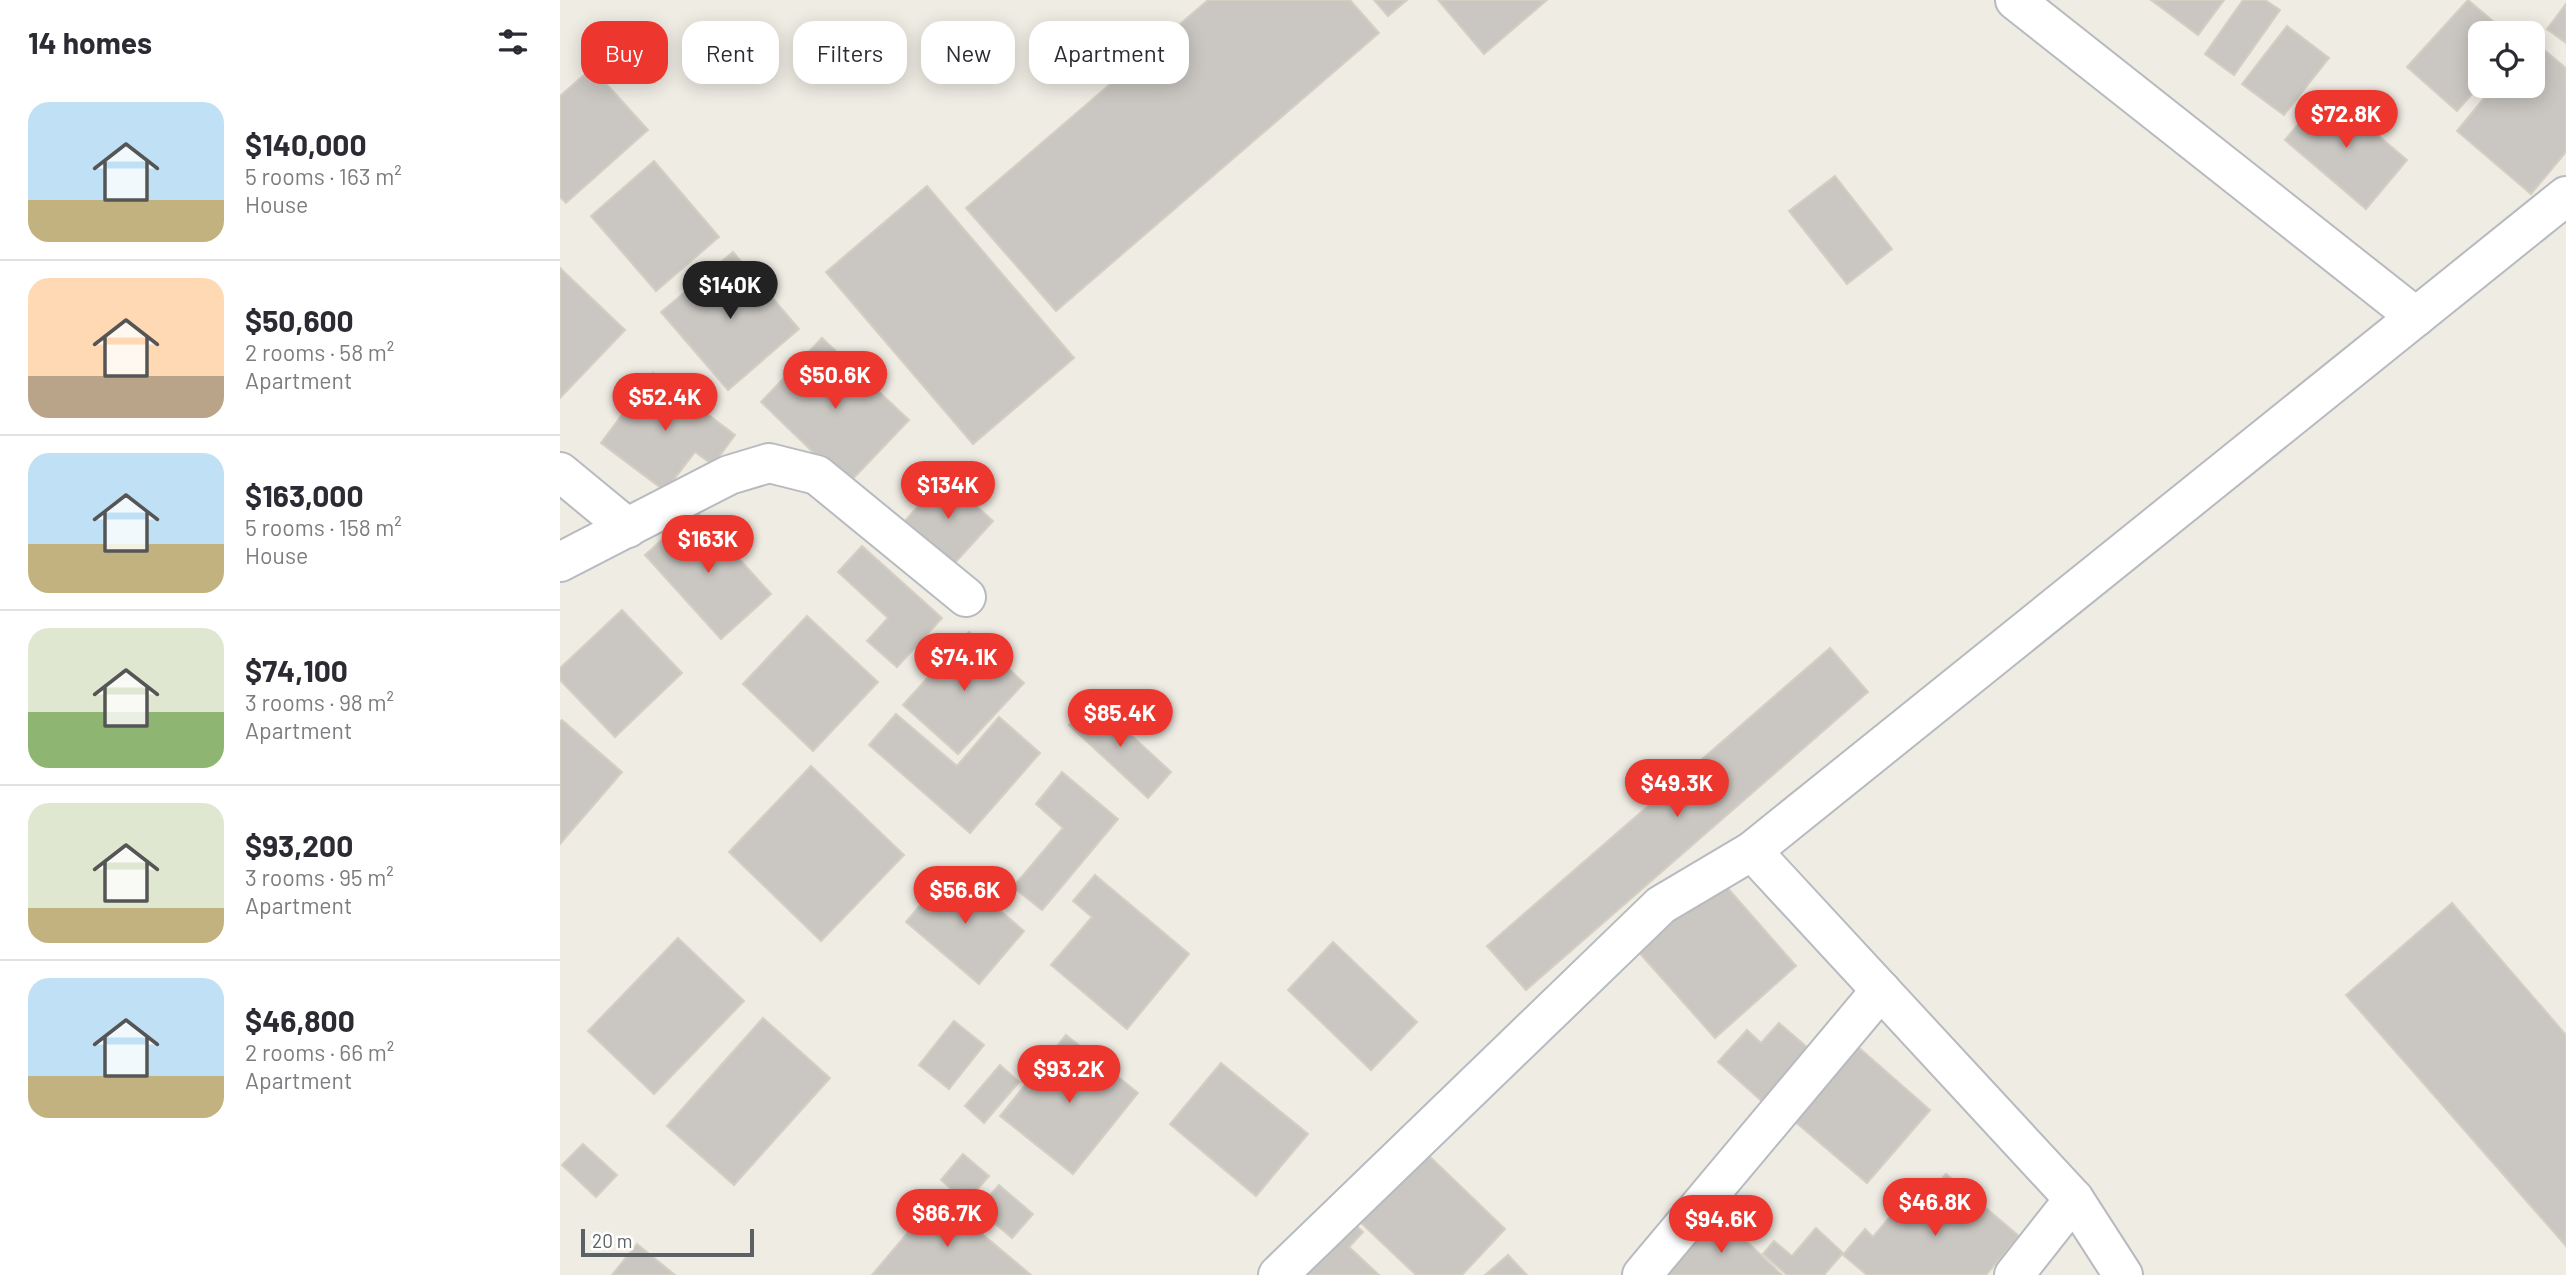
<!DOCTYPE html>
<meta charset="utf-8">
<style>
body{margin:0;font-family:Barlow,sans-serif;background:#f7f7f7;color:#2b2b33;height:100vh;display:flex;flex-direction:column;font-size:26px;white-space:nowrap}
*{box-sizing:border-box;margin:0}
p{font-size:23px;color:#7c7c81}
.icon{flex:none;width:38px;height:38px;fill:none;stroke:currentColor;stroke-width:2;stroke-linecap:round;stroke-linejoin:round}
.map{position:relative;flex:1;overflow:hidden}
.panel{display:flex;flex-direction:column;background:#fff;width:560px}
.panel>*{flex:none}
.banner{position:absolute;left:21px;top:21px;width:665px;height:63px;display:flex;gap:14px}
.fabs{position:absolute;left:1908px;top:21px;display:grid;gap:14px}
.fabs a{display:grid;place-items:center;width:77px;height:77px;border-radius:14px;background:#fff;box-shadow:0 4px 18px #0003;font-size:35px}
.scale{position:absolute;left:21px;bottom:18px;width:173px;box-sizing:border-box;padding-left:7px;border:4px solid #5c6165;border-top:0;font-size:19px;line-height:24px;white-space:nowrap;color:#5c6165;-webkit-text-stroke:5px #fff;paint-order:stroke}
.price{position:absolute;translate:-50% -60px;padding:0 16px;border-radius:24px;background:#ec362e;color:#fff;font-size:23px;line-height:46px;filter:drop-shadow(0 2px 4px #0008)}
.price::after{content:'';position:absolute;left:50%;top:42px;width:21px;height:16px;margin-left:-10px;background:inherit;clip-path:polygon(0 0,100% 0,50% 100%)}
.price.active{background:#222;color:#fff}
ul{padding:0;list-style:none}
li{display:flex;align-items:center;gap:21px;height:175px;padding:0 28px}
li+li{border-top:2px solid #e1e1e2}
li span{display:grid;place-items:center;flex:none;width:196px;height:140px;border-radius:21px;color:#555}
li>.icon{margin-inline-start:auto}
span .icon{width:84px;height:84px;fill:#fffc;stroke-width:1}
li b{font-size:30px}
h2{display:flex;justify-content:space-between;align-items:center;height:84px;padding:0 28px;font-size:30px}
.pill{padding:0 24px;border-radius:21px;background:#fff;box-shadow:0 4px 18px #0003;font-size:24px;line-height:63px}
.pill.active{background:#ec362e;color:#fff}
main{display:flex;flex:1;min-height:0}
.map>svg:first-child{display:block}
.building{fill:#cac7c2;stroke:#d4cec3;stroke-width:2}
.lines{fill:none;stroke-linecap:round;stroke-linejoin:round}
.minor-casing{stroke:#b7babf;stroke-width:42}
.minor{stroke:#fff;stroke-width:38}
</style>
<main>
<section class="panel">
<h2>14 homes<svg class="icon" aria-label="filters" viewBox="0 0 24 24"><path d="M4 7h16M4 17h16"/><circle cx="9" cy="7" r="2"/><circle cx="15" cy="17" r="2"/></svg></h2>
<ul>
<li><span style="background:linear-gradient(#bfe0f5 70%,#c2b280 0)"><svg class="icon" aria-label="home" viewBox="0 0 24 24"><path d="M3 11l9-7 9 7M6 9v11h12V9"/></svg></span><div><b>$140,000</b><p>5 rooms · 163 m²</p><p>House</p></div></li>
<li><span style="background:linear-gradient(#ffd9b3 70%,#b9a48a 0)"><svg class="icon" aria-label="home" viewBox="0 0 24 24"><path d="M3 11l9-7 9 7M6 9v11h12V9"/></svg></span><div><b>$50,600</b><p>2 rooms · 58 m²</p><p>Apartment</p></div></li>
<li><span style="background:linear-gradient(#bfe0f5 65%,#c2b280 0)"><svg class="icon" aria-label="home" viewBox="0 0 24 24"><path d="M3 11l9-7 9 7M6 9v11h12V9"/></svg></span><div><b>$163,000</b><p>5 rooms · 158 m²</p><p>House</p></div></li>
<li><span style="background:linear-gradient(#dfe7d0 60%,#8fb573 0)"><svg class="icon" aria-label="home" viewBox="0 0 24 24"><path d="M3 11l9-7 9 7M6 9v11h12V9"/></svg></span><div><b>$74,100</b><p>3 rooms · 98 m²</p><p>Apartment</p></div></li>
<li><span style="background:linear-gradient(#dfe7d0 75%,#c2b280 0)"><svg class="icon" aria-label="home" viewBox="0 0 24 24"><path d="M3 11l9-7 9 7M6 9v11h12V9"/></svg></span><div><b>$93,200</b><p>3 rooms · 95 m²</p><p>Apartment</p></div></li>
<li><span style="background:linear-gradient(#bfe0f5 70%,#c2b280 0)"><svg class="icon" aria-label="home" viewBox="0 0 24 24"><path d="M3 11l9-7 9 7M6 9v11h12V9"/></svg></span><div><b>$46,800</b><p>2 rooms · 66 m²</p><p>Apartment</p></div></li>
</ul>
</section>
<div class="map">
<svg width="2006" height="1275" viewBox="0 0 2006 1275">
<rect width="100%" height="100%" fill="#efece4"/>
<g class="building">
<path d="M 648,0 L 790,0 L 819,33 L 496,311 L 406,208 Z"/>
<path d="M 814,0 L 847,0 L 828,16 Z"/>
<path d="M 878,0 L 987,0 L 924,54 Z"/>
<path d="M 1591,0 L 1664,0 L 1638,35 Z"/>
<path d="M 1683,0 L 1705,0 L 1720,10 L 1674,75 L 1645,54 Z"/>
<path d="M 1908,0 L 1947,33 L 1920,33 L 1920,85 L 1897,111 L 1847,67 Z"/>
<path d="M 2006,4 L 2006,43 L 1987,29 Z"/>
<path d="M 1727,26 L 1769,58 L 1724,115 L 1682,84 Z"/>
<path d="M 1972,40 L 2006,68 L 2006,152 L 1971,194 L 1897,131 L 1934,86 L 1972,86 Z"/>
<path d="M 32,68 L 88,130 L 6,203 L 0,197 L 0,96 Z"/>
<path d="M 1766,91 L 1847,160 L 1806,209 L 1725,140 Z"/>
<path d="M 94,161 L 159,237 L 96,291 L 31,216 Z"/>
<path d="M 1275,176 L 1332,249 L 1287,284 L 1229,211 Z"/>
<path d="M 367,186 L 514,358 L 413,444 L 266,272 Z"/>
<path d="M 173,252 L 239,329 L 168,390 L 101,312 Z"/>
<path d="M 0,268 L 65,330 L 0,398 Z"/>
<path d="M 262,338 L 349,420 L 287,485 L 201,402 Z"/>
<path d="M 93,373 L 175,435 L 153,465 L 135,452 L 105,491 L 41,443 Z"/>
<path d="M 384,477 L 433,521 L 392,566 L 344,522 Z"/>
<path d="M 135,510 L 211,594 L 161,639 L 85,555 Z"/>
<path d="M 302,546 L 382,618 L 337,667 L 307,641 L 328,618 L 278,572 Z"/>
<path d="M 62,610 L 122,673 L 55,737 L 0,680 L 0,668 Z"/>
<path d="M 247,616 L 318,682 L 253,751 L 183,684 Z"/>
<path d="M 409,632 L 464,683 L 398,754 L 343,705 Z"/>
<path d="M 1270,648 L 1308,692 L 966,990 L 927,946 Z"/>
<path d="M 533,700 L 611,772 L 588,798 L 509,725 Z"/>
<path d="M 336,714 L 397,766 L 439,717 L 480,753 L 410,833 L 309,745 Z"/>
<path d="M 2,720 L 62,772 L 0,844 L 0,722 Z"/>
<path d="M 251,766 L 344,855 L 261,941 L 169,852 Z"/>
<path d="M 502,772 L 558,819 L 482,910 L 453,887 L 503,828 L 476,804 Z"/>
<path d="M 391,869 L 464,931 L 419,984 L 346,922 Z"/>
<path d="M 535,875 L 629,954 L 567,1029 L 491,965 L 532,917 L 513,901 Z"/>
<path d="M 1158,877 L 1236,966 L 1155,1038 L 1076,949 Z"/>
<path d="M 1892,903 L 2006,1035 L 2006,1246 L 1786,995 Z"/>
<path d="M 118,938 L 184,1001 L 94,1094 L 28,1031 Z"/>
<path d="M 773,942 L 857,1022 L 811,1070 L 728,990 Z"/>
<path d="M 203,1018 L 270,1078 L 174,1185 L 107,1126 Z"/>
<path d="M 394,1021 L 424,1045 L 389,1089 L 359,1065 Z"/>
<path d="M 1219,1023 L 1262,1060 L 1215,1113 L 1158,1062 L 1187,1030 L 1201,1043 Z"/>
<path d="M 506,1035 L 578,1093 L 513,1174 L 440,1116 Z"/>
<path d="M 1297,1046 L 1370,1110 L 1307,1183 L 1233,1120 Z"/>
<path d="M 661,1063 L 748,1134 L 696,1196 L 610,1124 Z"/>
<path d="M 440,1065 L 459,1082 L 424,1123 L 405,1106 Z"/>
<path d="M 23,1144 L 57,1175 L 36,1197 L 2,1165 Z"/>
<path d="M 864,1151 L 945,1229 L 902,1275 L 856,1275 L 798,1220 Z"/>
<path d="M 403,1154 L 429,1176 L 406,1202 L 381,1180 Z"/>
<path d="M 1386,1174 L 1459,1236 L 1426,1275 L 1307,1275 L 1283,1255 L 1305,1229 L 1313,1237 L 1339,1206 L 1351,1216 Z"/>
<path d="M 439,1185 L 473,1214 L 452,1238 L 418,1209 Z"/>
<path d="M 378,1197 L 471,1275 L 312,1275 Z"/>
<path d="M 1159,1215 L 1222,1275 L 1103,1275 Z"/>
<path d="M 789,1219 L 803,1232 L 789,1247 L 819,1275 L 735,1275 Z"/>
<path d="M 1256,1228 L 1283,1253 L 1264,1275 L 1227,1275 L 1203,1254 L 1214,1241 L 1232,1256 Z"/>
<path d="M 77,1244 L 115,1275 L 52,1275 Z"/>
<path d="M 948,1255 L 967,1275 L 925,1275 Z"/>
</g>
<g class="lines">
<g class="minor-casing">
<g id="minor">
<path d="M 1455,0 L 1856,317"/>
<path d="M 0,472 L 68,528"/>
<path d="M 0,562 L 169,475 L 209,463 L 257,475 L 406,597"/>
<path d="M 1192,851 L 1514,1199 L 1563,1275"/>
<path d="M 718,1275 L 1101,905 L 1192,851 L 2006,196"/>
<path d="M 1082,1275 L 1321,990"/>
<path d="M 1454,1275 L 1514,1199"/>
</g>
</g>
<use href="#minor" class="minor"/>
</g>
</svg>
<div class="fabs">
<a><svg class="icon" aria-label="locate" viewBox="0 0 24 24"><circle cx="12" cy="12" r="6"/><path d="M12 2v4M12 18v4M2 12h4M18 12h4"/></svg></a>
</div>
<div class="scale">20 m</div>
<b class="price" style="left:1786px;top:150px">$72.8K</b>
<b class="price active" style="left:170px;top:321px">$140K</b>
<b class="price" style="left:275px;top:411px">$50.6K</b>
<b class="price" style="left:105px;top:433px">$52.4K</b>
<b class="price" style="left:388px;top:521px">$134K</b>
<b class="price" style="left:148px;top:575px">$163K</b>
<b class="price" style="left:404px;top:693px">$74.1K</b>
<b class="price" style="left:560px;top:749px">$85.4K</b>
<b class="price" style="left:1117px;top:819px">$49.3K</b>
<b class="price" style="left:405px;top:926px">$56.6K</b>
<b class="price" style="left:509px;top:1105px">$93.2K</b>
<b class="price" style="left:1375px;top:1238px">$46.8K</b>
<b class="price" style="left:387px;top:1249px">$86.7K</b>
<b class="price" style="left:1161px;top:1255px">$94.6K</b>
<div class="banner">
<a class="pill active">Buy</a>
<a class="pill">Rent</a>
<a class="pill">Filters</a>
<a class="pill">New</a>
<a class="pill">Apartment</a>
</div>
</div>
</main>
